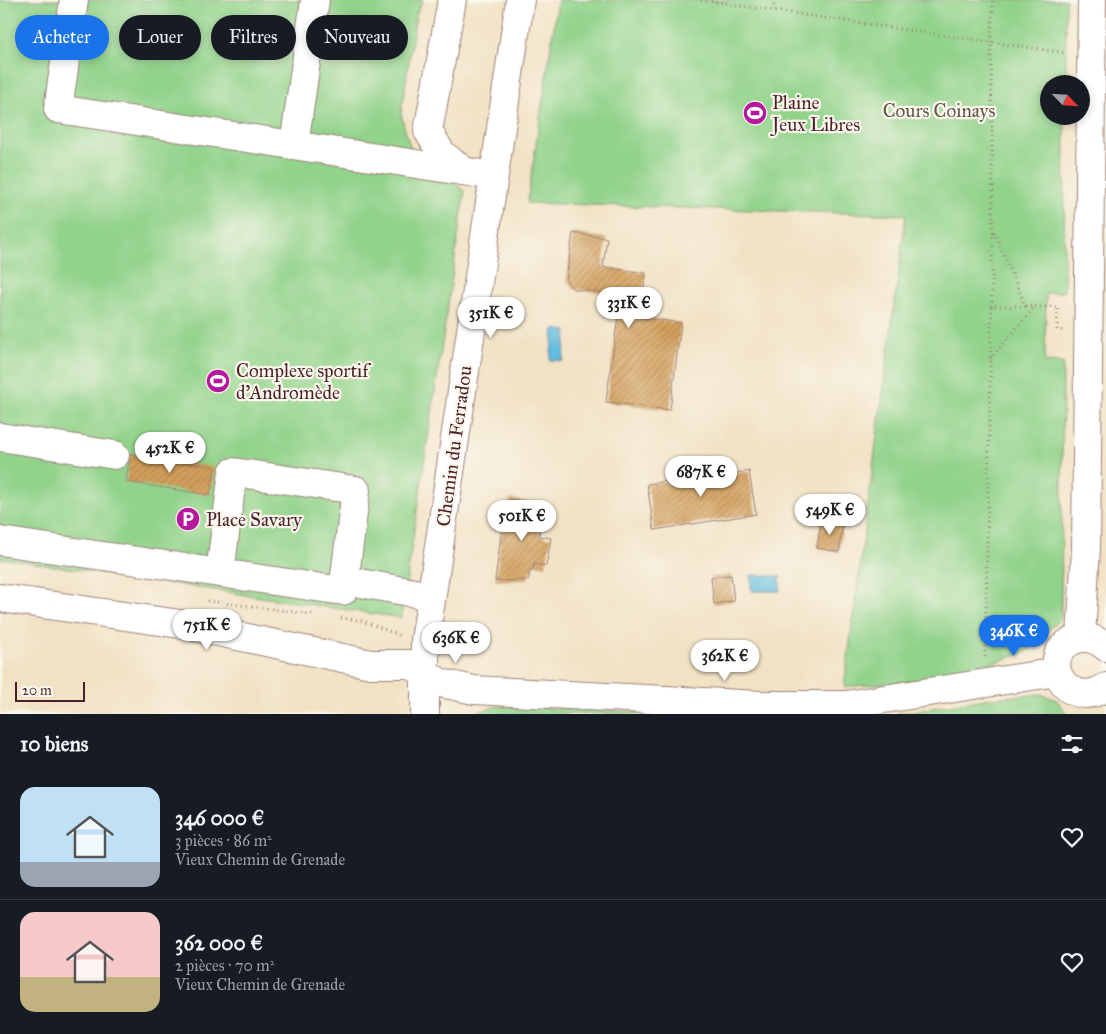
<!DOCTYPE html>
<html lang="fr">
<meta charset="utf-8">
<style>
body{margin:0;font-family:"IM FELL Great Primer",serif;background:#20242c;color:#f1f3f6;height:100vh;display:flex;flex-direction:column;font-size:19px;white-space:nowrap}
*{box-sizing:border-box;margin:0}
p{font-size:16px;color:#9ea1a6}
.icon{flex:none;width:28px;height:28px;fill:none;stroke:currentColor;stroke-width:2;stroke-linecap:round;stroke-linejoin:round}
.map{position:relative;height:714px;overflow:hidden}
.side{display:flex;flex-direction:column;background:#171b24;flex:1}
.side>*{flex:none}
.top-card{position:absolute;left:15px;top:15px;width:500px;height:45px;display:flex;gap:10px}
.needle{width:32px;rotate:115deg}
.tools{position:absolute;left:1040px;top:75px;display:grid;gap:10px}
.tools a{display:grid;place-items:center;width:50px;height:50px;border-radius:50%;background:#171b24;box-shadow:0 2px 8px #0003;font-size:25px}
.scale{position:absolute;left:15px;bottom:12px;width:70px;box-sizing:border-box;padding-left:5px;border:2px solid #4a1f2b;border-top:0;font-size:14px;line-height:18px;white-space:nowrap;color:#4a1f2b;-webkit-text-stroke:4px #fbf7ec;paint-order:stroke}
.price{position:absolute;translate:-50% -42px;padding:0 11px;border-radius:18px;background:#fff;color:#222;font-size:16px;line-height:32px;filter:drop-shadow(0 1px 2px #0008)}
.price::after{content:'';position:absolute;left:50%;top:30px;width:15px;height:11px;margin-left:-8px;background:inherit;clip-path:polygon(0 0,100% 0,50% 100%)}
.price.on{background:#1a73e8;color:#fff}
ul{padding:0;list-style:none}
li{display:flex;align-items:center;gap:15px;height:125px;padding:0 20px}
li+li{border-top:1px solid #363941}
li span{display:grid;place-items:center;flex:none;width:140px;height:100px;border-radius:15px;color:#555}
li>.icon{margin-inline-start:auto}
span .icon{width:60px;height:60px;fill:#fffc;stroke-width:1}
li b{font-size:21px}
h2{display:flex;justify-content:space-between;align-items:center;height:60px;padding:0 20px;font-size:21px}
.tag{padding:0 18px;border-radius:22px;background:#171b24;box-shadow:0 2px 8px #0003;font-size:18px;line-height:45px}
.tag.on{background:#1a73e8;color:#fff}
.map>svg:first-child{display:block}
.green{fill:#92d38b;stroke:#6e795b}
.water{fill:#60bcde;stroke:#556e84}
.building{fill:url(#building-hatch)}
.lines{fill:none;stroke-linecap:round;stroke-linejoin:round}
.minor-casing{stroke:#9e8078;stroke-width:30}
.path{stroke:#9e8078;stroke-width:3;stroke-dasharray:1 4;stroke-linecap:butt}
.minor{stroke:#fff;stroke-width:28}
.labels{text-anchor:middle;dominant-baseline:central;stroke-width:4.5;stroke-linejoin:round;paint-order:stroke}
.poi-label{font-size:19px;fill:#4a1f2b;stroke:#fbf7ec;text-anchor:start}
.park-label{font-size:19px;fill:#605548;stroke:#fbf7ec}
.street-label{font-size:19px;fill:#4a1f2b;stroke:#fbf7ec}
</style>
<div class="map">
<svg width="1106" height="714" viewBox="0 0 1106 714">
<defs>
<pattern id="building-hatch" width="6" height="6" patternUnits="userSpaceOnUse" patternTransform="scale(1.25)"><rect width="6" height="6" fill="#d4a05c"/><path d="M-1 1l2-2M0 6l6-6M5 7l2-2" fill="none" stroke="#ae824c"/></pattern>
</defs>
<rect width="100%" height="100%" fill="#fbf7ec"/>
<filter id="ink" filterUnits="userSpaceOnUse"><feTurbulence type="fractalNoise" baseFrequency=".02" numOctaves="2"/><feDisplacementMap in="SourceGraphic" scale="10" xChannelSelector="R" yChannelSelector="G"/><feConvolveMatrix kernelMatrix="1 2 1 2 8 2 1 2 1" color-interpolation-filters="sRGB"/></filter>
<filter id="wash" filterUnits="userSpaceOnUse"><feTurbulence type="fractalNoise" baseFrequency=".0096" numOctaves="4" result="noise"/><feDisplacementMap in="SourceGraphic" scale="20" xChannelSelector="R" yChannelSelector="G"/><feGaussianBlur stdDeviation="1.12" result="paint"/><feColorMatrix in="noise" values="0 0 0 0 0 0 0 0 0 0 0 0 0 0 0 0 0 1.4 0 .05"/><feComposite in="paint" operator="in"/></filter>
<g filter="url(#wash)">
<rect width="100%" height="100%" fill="#f1e2c4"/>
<g class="green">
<path d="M 0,0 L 423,0 L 416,14 L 401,114 L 407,137 L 412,151 L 465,191 L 401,618 L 0,558 Z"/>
<path d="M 558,0 L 1066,0 L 1066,84 L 1049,84 L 1049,116 L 1065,116 L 1064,292 L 1046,293 L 1045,362 L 1063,363 L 1061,618 L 1027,652 L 977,668 L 914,681 L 844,687 L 906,215 L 527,203 Z"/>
<path d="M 1041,694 L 1057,700 L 1067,714 L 896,714 L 991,698 Z"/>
<path d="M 496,706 L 711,714 L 473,714 Z"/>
</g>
<g class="water">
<path d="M 554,329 L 567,331 L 563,361 L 550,360 Z"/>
<path d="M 751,575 L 780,576 L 780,591 L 751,591 Z"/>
</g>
<g id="blocks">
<g class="building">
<path d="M 573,233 L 607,238 L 603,267 L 646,273 L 640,317 L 681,323 L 670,410 L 606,402 L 621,295 L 573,289 L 566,280 Z"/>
<path d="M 130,454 L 215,467 L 210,495 L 126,482 Z"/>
<path d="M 729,466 L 730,474 L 749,471 L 756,514 L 654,530 L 647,484 L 687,478 L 686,470 L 706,467 L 706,470 Z"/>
<path d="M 510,499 L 543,504 L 539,536 L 551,538 L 546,566 L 534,564 L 533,571 L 530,571 L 528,580 L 495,581 L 502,527 L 505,528 Z"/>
<path d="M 821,520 L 843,523 L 839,552 L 817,548 Z"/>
<path d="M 731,575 L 734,601 L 714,604 L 711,577 Z"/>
</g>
</g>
</g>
<g filter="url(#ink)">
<use href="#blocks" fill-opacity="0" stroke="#9e8078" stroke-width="1"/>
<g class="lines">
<g class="minor-casing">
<g id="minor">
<path d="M 74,0 L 58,109 L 494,176"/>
<path d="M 452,0 L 428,131 L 442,154 L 464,171"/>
<path d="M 294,145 L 315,0"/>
<path d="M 0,437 L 115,455"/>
<path d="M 0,541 L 343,591 L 356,490 L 233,472 L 220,573"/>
<path d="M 344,580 L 431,596"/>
<path d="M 0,598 L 180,624 L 371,664 L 410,664 L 441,683 L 474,690 L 761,705 L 846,705 L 1057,672"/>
<path d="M 1081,638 L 1086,548 L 1092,0"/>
<path d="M 1106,647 C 1098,640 1088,636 1077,639 C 1034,653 1065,714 1106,687"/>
<path d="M 425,714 L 425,641 L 520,0"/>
</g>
</g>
<g class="path">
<path d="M 701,0 L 1066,53"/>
<path d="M 772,0 L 776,11"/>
<path d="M 994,232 L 1026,307"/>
<path d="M 990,306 L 1058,307 L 1057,330 L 1064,330"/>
<path d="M 990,359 L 1035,307"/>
<path d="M 207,601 L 312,614"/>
<path d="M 341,618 L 360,620 L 401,636"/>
<path d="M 985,657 L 993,229 L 991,43 L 993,0"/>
</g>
<use href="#minor" class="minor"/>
</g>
</g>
<defs>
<g id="stadium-disc" transform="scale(1.25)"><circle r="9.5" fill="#b5179e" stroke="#fbf7ec"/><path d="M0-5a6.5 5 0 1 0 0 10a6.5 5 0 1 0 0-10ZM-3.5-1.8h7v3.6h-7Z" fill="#fff"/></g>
<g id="parking-disc" transform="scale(1.25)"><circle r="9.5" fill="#b5179e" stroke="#fbf7ec"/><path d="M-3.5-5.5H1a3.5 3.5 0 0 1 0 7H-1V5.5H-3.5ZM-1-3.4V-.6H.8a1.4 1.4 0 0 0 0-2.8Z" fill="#fff"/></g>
</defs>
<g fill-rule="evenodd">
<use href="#stadium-disc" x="755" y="113"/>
<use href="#stadium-disc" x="218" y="381"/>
<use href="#parking-disc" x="188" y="519"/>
</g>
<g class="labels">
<g class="poi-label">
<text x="772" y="102">Plaine<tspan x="772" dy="22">Jeux Libres</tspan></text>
<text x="236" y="370">Complexe sportif<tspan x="236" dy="22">d'Andromède</tspan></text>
<text x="206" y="519">Place Savary</text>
</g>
<g class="park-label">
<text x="939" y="110">Cours Coinays</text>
</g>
<g class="street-label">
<text transform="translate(454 446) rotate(-82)">Chemin du Ferradou</text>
</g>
</g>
</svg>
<div class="tools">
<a><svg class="needle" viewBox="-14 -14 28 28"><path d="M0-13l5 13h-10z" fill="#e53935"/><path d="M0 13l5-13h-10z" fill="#9ea1a6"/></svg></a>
</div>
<div class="scale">20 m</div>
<b class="price" style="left:629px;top:329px">331K €</b>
<b class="price" style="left:491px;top:339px">351K €</b>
<b class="price" style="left:170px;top:474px">452K €</b>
<b class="price" style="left:701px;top:498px">687K €</b>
<b class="price" style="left:830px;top:536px">549K €</b>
<b class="price" style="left:522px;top:542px">501K €</b>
<b class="price" style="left:207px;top:651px">751K €</b>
<b class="price on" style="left:1014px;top:657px">346K €</b>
<b class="price" style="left:456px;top:664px">636K €</b>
<b class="price" style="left:725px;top:682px">362K €</b>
<div class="top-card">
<a class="tag on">Acheter</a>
<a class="tag">Louer</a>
<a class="tag">Filtres</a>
<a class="tag">Nouveau</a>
</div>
</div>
<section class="side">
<h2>10 biens<svg class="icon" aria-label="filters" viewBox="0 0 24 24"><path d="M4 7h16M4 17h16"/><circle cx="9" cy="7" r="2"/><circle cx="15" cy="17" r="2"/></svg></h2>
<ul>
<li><span style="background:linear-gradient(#bfe0f5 75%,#9aa5b1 0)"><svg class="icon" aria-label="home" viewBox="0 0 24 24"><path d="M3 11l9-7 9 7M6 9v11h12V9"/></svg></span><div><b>346 000 €</b><p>3 pièces · 86 m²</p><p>Vieux Chemin de Grenade</p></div><svg class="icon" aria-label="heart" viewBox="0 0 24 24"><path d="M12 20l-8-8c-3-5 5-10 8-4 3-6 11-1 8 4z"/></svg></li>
<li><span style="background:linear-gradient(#f6c9c9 65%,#c2b280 0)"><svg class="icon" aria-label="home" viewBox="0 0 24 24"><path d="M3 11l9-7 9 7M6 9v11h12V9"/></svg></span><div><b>362 000 €</b><p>2 pièces · 70 m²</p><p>Vieux Chemin de Grenade</p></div><svg class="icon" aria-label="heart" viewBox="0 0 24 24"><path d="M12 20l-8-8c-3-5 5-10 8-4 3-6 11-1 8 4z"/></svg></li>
</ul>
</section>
